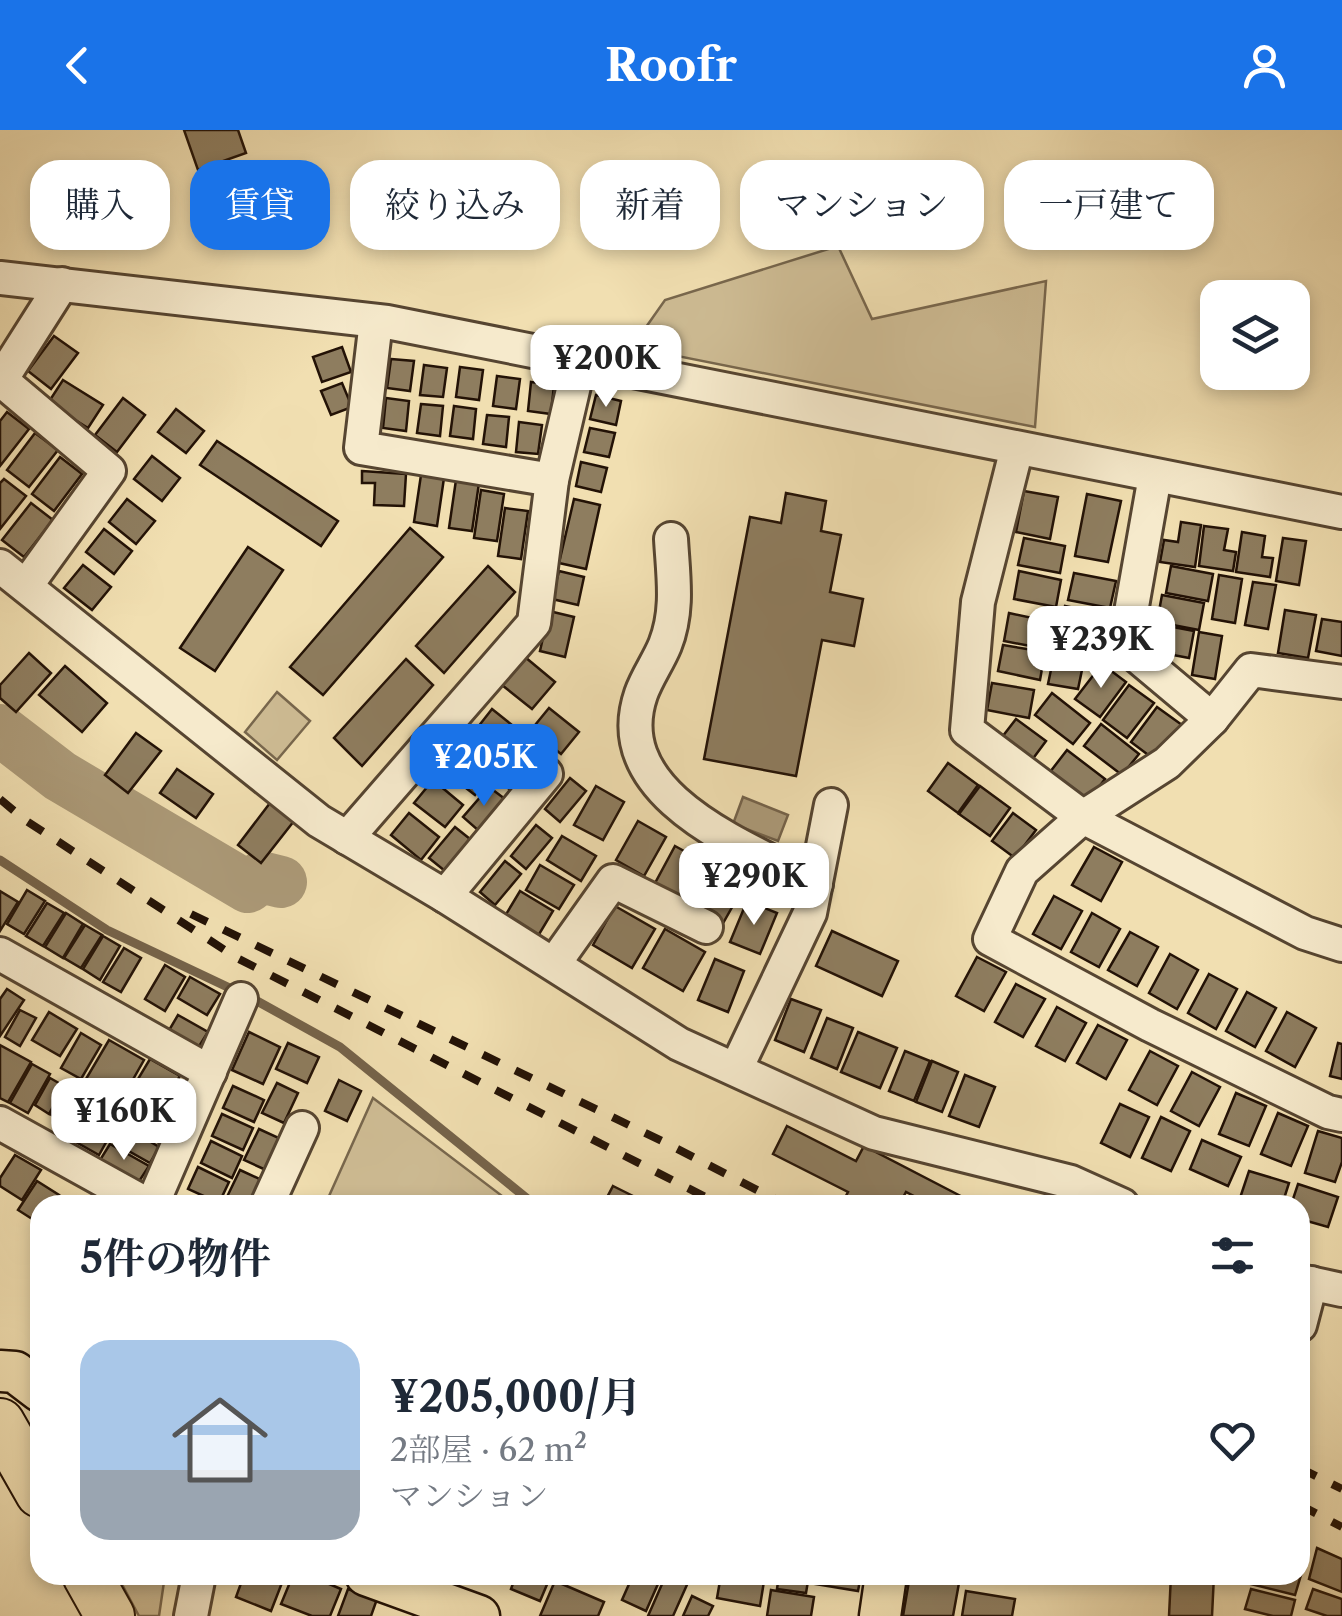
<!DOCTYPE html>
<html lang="ja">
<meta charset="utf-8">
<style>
body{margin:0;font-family:"Libre Caslon Text","Noto Serif JP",serif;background:#f6f6f7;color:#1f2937;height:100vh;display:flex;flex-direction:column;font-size:38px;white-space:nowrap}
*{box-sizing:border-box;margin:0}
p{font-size:32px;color:#747a83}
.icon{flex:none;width:55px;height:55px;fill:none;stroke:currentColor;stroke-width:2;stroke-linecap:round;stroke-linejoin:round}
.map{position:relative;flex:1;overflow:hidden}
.side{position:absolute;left:30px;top:1065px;width:1280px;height:390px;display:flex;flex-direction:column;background:#fff;border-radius:30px;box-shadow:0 5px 15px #0003}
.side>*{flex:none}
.guide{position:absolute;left:30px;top:30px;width:1282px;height:90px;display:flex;gap:20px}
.tools{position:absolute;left:1200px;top:150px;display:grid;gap:20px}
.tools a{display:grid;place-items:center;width:110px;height:110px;border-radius:20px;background:#fff;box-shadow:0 5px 15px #0003;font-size:50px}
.price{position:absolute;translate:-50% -85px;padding:0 22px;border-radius:20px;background:#fff;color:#222;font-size:32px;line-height:65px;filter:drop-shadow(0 2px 5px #0008)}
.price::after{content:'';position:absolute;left:50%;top:60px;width:30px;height:22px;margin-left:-15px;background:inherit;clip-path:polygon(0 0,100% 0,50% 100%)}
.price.on{background:#1a73e8;color:#fff}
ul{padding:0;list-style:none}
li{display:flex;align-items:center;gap:30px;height:250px;padding:0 50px}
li+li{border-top:2px solid #e0e1e3}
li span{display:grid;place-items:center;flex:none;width:280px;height:200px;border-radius:30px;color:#555}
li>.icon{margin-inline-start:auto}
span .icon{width:120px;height:120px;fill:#fffc;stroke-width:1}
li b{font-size:42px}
h2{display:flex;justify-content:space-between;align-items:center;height:120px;padding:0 50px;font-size:42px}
.chip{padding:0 35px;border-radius:30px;background:#fff;box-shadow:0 5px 15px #0003;font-size:35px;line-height:90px}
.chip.on{background:#1a73e8;color:#fff}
header{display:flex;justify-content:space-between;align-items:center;height:130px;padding:0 50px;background:#1a73e8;color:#fff;font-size:45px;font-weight:700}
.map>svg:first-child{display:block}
.green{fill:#cebc94;stroke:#78674d;stroke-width:2.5}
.water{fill:#ab9977;stroke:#75634a;stroke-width:2.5}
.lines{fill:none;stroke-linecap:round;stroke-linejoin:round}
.stream{stroke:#75634a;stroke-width:9}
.river{stroke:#ab9977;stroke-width:52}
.building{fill:#8e7d5f;stroke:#231206;stroke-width:2.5}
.minor-casing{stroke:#564531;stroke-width:38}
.major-casing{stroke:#231206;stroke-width:45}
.highway-casing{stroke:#231206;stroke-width:52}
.minor{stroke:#f6eacc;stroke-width:32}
.major{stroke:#f1dfb1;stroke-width:40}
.highway{stroke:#f1dfb1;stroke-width:48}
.rail{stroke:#231206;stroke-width:8;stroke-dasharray:18 18;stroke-linecap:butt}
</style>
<header><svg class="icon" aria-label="back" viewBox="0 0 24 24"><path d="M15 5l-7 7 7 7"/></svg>Roofr<svg class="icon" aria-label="person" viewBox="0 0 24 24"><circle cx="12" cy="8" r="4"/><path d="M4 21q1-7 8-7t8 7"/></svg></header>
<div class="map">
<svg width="1342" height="1486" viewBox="0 0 1342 1486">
<rect width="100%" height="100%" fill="#f1dfb1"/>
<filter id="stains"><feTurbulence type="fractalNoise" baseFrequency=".002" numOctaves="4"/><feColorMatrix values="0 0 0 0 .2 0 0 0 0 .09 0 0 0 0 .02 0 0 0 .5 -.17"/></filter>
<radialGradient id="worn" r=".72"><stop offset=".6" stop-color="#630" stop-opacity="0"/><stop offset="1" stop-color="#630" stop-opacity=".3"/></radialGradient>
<g class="green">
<path d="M 838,116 L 872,189 L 1046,151 L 1035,297 L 632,217 L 665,170 Z"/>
<path d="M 277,562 L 310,591 L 277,630 L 245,602 Z"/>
<path d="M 373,968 L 514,1075 L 325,1075 Z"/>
<path d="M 117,1445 L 165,1445 L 159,1486 L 139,1486 Z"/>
</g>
<g class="water">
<path d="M 743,667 L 788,685 L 778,711 L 733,694 Z"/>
<path d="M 149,698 L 259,762 L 242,770 L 160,731 Z"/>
</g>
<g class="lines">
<path class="stream" d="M 0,730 L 107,800 L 257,871 L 340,917 L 535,1075"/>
<path class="river" d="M 0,600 L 60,646 L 248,757 L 261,747 L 281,752"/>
</g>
<g class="building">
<path d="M 184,0 L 238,0 L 246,23 L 198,40 Z"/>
<path d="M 54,206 L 78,223 L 51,259 L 28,241 Z"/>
<path d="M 342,217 L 351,242 L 322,252 L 313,227 Z"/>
<path d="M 391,229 L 414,231 L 410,261 L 387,258 Z"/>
<path d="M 424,235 L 447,238 L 443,267 L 420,265 Z"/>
<path d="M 460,237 L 483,240 L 479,270 L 456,267 Z"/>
<path d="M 497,246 L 520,249 L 516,279 L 493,276 Z"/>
<path d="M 63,250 L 103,275 L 88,298 L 48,273 Z"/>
<path d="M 531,252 L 554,255 L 551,284 L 528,281 Z"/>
<path d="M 342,253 L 352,277 L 331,285 L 321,261 Z"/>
<path d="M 596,265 L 621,271 L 616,295 L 590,289 Z"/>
<path d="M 123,268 L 145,285 L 117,322 L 95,305 Z"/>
<path d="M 386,268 L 409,271 L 406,301 L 383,298 Z"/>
<path d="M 421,274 L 443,276 L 440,306 L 417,303 Z"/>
<path d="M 454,276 L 476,279 L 473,309 L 450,306 Z"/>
<path d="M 176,279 L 204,301 L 186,323 L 158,302 Z"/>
<path d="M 7,282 L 29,299 L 0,336 L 0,291 Z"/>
<path d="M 487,285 L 509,287 L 506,317 L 483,314 Z"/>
<path d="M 519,292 L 542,295 L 538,324 L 516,322 Z"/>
<path d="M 590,298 L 615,303 L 609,327 L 584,322 Z"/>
<path d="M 35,303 L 58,320 L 29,357 L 7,340 Z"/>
<path d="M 217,311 L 338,391 L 321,416 L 200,335 Z"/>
<path d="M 152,326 L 180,348 L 162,371 L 134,349 Z"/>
<path d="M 60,327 L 82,344 L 54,381 L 32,364 Z"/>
<path d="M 581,332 L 607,338 L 601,362 L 576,356 Z"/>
<path d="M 362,341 L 406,344 L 404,376 L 374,375 L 375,353 L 362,353 Z"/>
<path d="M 421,345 L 444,348 L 437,396 L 414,392 Z"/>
<path d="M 4,349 L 26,366 L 0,399 L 0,353 Z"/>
<path d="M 456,350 L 479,353 L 472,401 L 449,398 Z"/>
<path d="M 481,360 L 504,364 L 497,411 L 474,408 Z"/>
<path d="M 1024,361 L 1058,367 L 1050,409 L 1016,402 Z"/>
<path d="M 786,363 L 826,371 L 821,401 L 841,405 L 830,462 L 863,469 L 854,516 L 822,510 L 796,646 L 704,629 L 750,387 L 781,393 Z"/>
<path d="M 1087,364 L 1121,371 L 1108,432 L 1075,426 Z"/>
<path d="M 127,369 L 155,391 L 136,414 L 109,392 Z"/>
<path d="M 574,369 L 600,375 L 586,439 L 559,433 Z"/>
<path d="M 31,373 L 53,390 L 24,427 L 2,410 Z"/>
<path d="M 505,378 L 528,381 L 521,429 L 498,426 Z"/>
<path d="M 1181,392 L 1201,395 L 1195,437 L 1160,432 L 1164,410 L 1178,412 Z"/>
<path d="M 1204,396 L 1228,399 L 1224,420 L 1236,422 L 1233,441 L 1199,436 Z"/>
<path d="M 410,398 L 443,427 L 323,565 L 290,537 Z"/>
<path d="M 104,399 L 132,421 L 114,444 L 86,422 Z"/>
<path d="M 1242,402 L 1265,406 L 1262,427 L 1273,428 L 1270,447 L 1236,442 Z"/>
<path d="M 1024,408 L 1065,416 L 1060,443 L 1018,435 Z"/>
<path d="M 1283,408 L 1306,411 L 1299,455 L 1276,451 Z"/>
<path d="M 248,417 L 283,440 L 215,541 L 180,518 Z"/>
<path d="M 83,435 L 111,457 L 92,480 L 64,458 Z"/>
<path d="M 488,436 L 515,462 L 444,543 L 416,516 Z"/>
<path d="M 1171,436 L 1213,444 L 1208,471 L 1166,463 Z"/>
<path d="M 559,441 L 584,447 L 578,475 L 552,469 Z"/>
<path d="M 1019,441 L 1061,450 L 1056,477 L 1014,469 Z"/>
<path d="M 1074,443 L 1116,451 L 1110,478 L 1068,470 Z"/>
<path d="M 1219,445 L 1242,449 L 1235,493 L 1212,489 Z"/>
<path d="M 1253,452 L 1276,455 L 1268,499 L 1245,495 Z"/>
<path d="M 1162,465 L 1204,473 L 1199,500 L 1157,492 Z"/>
<path d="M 1065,476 L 1107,485 L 1102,512 L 1060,504 Z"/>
<path d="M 1285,480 L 1316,485 L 1308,528 L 1278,523 Z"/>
<path d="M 549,481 L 574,487 L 565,527 L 540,521 Z"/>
<path d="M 1009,483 L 1051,492 L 1046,519 L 1004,511 Z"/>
<path d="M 1322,489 L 1342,492 L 1342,526 L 1316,521 Z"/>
<path d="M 1152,493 L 1194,501 L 1189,528 L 1147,520 Z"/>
<path d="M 1199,502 L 1222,506 L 1215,549 L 1192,545 Z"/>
<path d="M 1057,511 L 1087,516 L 1078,559 L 1048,554 Z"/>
<path d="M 1003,515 L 1045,522 L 1040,550 L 998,541 Z"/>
<path d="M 29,523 L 51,543 L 16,582 L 0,568 L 0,555 Z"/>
<path d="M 525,527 L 555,552 L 532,579 L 502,555 Z"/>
<path d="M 406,529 L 433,555 L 362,636 L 334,608 Z"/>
<path d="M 1102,534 L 1126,552 L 1100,587 L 1075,569 Z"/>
<path d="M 65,536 L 107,573 L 82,602 L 39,565 Z"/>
<path d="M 992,553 L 1034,560 L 1029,588 L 987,580 Z"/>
<path d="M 1129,555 L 1154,573 L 1127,608 L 1103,590 Z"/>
<path d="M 1052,563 L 1090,593 L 1073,614 L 1035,585 Z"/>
<path d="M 1157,577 L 1182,595 L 1155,630 L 1131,612 Z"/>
<path d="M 549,578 L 579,602 L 561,624 L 531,600 Z"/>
<path d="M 492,579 L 522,603 L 504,626 L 474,602 Z"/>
<path d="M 1016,589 L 1046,611 L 1029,634 L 999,611 Z"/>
<path d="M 1101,594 L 1139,624 L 1122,645 L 1084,616 Z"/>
<path d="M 136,603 L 161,621 L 128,663 L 105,645 Z"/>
<path d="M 463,618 L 493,643 L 475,665 L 444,641 Z"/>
<path d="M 523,619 L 539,631 L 513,662 L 497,649 Z"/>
<path d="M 1067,620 L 1105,649 L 1088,671 L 1050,642 Z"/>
<path d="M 948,633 L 978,655 L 958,683 L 928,661 Z"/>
<path d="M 177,639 L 213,664 L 196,688 L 160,663 Z"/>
<path d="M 570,648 L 586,661 L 560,692 L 545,679 Z"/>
<path d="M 433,650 L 463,675 L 445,697 L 414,673 Z"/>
<path d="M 596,656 L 624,672 L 603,710 L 574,695 Z"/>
<path d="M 980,656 L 1010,678 L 990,706 L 959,684 Z"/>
<path d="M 489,657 L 505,669 L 479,701 L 463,687 Z"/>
<path d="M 270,673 L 294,691 L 261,733 L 238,715 Z"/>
<path d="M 409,683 L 439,707 L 421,730 L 391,705 Z"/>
<path d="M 1013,683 L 1036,700 L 1015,728 L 992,711 Z"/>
<path d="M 638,691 L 666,707 L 644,746 L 616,730 Z"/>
<path d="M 536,695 L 552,708 L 526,739 L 511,726 Z"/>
<path d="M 455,697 L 470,709 L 445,741 L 429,728 Z"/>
<path d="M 562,706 L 596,726 L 581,751 L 547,730 Z"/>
<path d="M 675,716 L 704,732 L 682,771 L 654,755 Z"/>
<path d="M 1094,717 L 1122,732 L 1101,771 L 1072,755 Z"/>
<path d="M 505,731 L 521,744 L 495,775 L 480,762 Z"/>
<path d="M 540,735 L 574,755 L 559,779 L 526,760 Z"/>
<path d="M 715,740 L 744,756 L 722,795 L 694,779 Z"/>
<path d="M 27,760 L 45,771 L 24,804 L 7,794 Z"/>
<path d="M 0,761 L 18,772 L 0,801 Z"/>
<path d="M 520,761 L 553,781 L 538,806 L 505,786 Z"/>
<path d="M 1054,766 L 1082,781 L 1061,819 L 1033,804 Z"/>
<path d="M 747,771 L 777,783 L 760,824 L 730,812 Z"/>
<path d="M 47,773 L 64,783 L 43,816 L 26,806 Z"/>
<path d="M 615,776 L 655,799 L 632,838 L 593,815 Z"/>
<path d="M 66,783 L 83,794 L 63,828 L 45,817 Z"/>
<path d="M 1092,783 L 1120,799 L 1099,837 L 1071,822 Z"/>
<path d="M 85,795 L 102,805 L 81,838 L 64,828 Z"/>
<path d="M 665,799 L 705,822 L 683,861 L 643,838 Z"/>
<path d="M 832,801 L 898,831 L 882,866 L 816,836 Z"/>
<path d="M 1130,802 L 1158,817 L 1137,856 L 1108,840 Z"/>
<path d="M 103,806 L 120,816 L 100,850 L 83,839 Z"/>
<path d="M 124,818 L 141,828 L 121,862 L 103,852 Z"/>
<path d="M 1170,824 L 1198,840 L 1177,879 L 1149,863 Z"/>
<path d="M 977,827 L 1006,842 L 984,881 L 956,866 Z"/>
<path d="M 715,829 L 744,841 L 728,882 L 698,870 Z"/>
<path d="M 165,835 L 185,847 L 165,881 L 145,869 Z"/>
<path d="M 1209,844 L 1237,859 L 1216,899 L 1188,883 Z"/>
<path d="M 190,847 L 220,864 L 207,885 L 178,868 Z"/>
<path d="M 1016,854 L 1045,869 L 1023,907 L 995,892 Z"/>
<path d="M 7,859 L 24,870 L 0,906 L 0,869 Z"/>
<path d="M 1247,862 L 1276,878 L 1255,917 L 1226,901 Z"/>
<path d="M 791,869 L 821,880 L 804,922 L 775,910 Z"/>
<path d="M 1057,877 L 1086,893 L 1065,931 L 1036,916 Z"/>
<path d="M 20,880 L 36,888 L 20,916 L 5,907 Z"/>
<path d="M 49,882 L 77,899 L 60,926 L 32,910 Z"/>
<path d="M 1287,882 L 1316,898 L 1295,937 L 1266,921 Z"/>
<path d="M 178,885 L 208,902 L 198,918 L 168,902 Z"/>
<path d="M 827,888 L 853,898 L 837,939 L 811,928 Z"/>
<path d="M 1098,895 L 1127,910 L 1106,949 L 1077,933 Z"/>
<path d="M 249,902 L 280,917 L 263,954 L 232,940 Z"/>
<path d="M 858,902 L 897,918 L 880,958 L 841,942 Z"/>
<path d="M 81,903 L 101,915 L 81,949 L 61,938 Z"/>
<path d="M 109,910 L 144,930 L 119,974 L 83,954 Z"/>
<path d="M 288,913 L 319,927 L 307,953 L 276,939 Z"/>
<path d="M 1338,913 L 1342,914 L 1342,949 L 1330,946 Z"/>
<path d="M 0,915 L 31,932 L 8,972 L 0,968 Z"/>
<path d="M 905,921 L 930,931 L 914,971 L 889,961 Z"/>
<path d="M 1150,921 L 1178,936 L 1157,975 L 1129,960 Z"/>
<path d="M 150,929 L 180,946 L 167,967 L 138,949 Z"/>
<path d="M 932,931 L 958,942 L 942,982 L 916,972 Z"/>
<path d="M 32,934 L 50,944 L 28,983 L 10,973 Z"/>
<path d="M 1192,942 L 1220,957 L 1199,996 L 1171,981 Z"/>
<path d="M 965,945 L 995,957 L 979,997 L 949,986 Z"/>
<path d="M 50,948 L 64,956 L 49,984 L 35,975 Z"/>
<path d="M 339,950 L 361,961 L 347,991 L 325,981 Z"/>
<path d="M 277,953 L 298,963 L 284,993 L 262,983 Z"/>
<path d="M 139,955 L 178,978 L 168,994 L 130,971 Z"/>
<path d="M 233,956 L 264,970 L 254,992 L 223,978 Z"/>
<path d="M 66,957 L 80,965 L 64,992 L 50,984 Z"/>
<path d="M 1236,963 L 1266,976 L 1249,1016 L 1219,1004 Z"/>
<path d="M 82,966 L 96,974 L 80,1001 L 66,993 Z"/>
<path d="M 1120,974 L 1149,987 L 1130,1027 L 1101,1013 Z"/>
<path d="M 99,975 L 120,987 L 99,1025 L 76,1012 Z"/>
<path d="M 132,976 L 171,998 L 161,1014 L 123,992 Z"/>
<path d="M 1278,983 L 1308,996 L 1291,1036 L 1261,1024 Z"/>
<path d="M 222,984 L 253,998 L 243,1020 L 212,1006 Z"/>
<path d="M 1161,987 L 1190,1001 L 1171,1041 L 1142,1028 Z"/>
<path d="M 121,994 L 159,1017 L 150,1033 L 111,1011 Z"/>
<path d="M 787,996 L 856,1031 L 864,1016 L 978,1075 L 931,1075 L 906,1062 L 899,1075 L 841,1075 L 848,1062 L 773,1024 Z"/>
<path d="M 259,999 L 281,1009 L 266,1040 L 244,1030 Z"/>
<path d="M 1318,1001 L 1342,1008 L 1342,1032 L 1335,1052 L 1305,1043 Z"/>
<path d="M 1202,1010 L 1241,1027 L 1228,1056 L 1190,1039 Z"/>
<path d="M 211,1011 L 242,1026 L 232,1048 L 201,1033 Z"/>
<path d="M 110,1014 L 149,1036 L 138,1053 L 100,1030 Z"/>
<path d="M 15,1025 L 41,1040 L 22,1070 L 0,1056 L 0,1048 Z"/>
<path d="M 198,1037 L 229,1052 L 219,1073 L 188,1059 Z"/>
<path d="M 240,1040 L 262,1050 L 250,1075 L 235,1075 L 225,1071 Z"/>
<path d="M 1249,1041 L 1289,1053 L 1282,1075 L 1251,1075 L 1239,1071 Z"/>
<path d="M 37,1051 L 59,1065 L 53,1075 L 40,1075 L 40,1094 L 18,1080 Z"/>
<path d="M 1298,1054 L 1338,1067 L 1328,1097 L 1300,1089 L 1300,1075 L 1291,1075 Z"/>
<path d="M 613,1056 L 649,1074 L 649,1075 L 603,1075 Z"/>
<path d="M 1317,1418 L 1342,1429 L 1342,1462 L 1309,1449 Z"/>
<path d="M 244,1445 L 285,1445 L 271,1481 L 236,1467 Z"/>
<path d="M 293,1445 L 308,1445 L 341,1459 L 330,1486 L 312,1486 L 281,1474 Z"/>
<path d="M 516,1445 L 551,1445 L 540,1471 L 511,1459 Z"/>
<path d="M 633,1445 L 661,1447 L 646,1481 L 622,1470 Z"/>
<path d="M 666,1445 L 690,1448 L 673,1486 L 648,1486 Z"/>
<path d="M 721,1445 L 765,1445 L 760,1476 L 717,1468 Z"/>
<path d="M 779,1445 L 809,1445 L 806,1463 L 777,1459 Z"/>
<path d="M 816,1445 L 861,1445 L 858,1461 L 815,1454 Z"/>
<path d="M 910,1445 L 959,1453 L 953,1486 L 903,1486 Z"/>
<path d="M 1171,1445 L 1214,1445 L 1212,1486 L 1169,1486 Z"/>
<path d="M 1253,1445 L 1301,1445 L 1295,1465 L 1251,1454 Z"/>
<path d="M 555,1451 L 604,1472 L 598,1486 L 540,1486 Z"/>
<path d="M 348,1459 L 377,1469 L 371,1486 L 338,1486 Z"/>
<path d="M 1251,1459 L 1295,1470 L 1291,1486 L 1273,1486 L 1245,1479 Z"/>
<path d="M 1313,1459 L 1342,1469 L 1342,1486 L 1327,1486 L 1306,1479 Z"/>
<path d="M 771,1460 L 814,1467 L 811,1486 L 767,1486 Z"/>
<path d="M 966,1461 L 1015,1469 L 1012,1486 L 962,1486 Z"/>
<path d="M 692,1466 L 713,1476 L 708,1486 L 683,1486 Z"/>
</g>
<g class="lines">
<g class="minor-casing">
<g id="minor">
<path d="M 0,148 L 387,192 L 1342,382"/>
<path d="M 376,191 L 361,318 L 552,350"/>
<path d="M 1017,318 L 978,472 L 967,600 L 1083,687 L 1305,803 L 1342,815"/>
<path d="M 1155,346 L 1125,516 L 1212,589"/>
<path d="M 671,409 C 673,445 679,480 665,515 C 658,532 647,547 641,564 C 606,666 746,717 816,754"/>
<path d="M 0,436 L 319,691 L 445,766 L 679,914 L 874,1003 L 1071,1052 L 1122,1075"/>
<path d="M 26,456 L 109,341 L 1,250 L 62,154"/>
<path d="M 1342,552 L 1251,540 L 1212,589 L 1167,633 L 1083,687 L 1022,741 L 990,809 L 1150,895 L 1328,982 L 1342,985"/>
<path d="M 347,708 L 534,493 L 552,350 L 580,230"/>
<path d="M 445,766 L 546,644"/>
<path d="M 0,824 L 210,942"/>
<path d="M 554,834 L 613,751 L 706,797"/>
<path d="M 736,939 L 810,783 L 831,675"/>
<path d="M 0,993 L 148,1075"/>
<path d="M 152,1075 L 241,869"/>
<path d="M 267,1075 L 302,998"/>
<path d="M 1300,1151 L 1342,1160"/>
<path d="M 1300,1195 L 1311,1153"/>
<path d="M 191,1486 L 199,1445"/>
</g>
</g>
<g class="major-casing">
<g id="major">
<path d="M 0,1241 L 15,1242 L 40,1261"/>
<path d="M 366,1445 L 479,1486"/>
<path d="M 880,1486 L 886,1445"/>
</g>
</g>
<g class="highway-casing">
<g id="highway">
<path d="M 0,1293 L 40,1363"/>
<path d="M 87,1445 L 110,1486"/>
</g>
</g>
<use href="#minor" class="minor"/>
<use href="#major" class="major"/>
<use href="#highway" class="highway"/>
<g class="rail">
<path d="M 0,669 L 25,690 L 237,828 L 721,1075"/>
<path d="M 191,784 L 662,1011 L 786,1075"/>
<path d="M 1300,1338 L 1342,1359"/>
<path d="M 1300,1375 L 1342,1397"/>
</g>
</g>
<rect width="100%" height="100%" filter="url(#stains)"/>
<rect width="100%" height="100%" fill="url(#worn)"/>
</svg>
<div class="tools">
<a><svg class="icon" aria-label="layers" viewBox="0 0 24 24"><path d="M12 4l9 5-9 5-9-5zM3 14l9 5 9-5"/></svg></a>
</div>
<b class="price" style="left:606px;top:280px">¥200K</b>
<b class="price" style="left:1101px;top:561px">¥239K</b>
<b class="price on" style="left:484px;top:679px">¥205K</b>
<b class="price" style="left:754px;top:798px">¥290K</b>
<b class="price" style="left:124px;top:1033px">¥160K</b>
<div class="guide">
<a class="chip">購入</a>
<a class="chip on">賃貸</a>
<a class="chip">絞り込み</a>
<a class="chip">新着</a>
<a class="chip">マンション</a>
<a class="chip">一戸建て</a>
</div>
<section class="side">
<h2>5件の物件<svg class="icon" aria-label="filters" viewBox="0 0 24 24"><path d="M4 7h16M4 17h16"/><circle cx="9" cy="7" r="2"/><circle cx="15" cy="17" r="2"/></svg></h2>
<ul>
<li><span style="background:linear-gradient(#a9c7e8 65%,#9aa5b1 0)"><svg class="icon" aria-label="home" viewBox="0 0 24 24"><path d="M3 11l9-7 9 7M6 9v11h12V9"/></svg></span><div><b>¥205,000/月</b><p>2部屋 · 62 m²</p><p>マンション</p></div><svg class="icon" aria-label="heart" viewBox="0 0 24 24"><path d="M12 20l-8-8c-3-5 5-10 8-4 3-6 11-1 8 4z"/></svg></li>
</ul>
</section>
</div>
